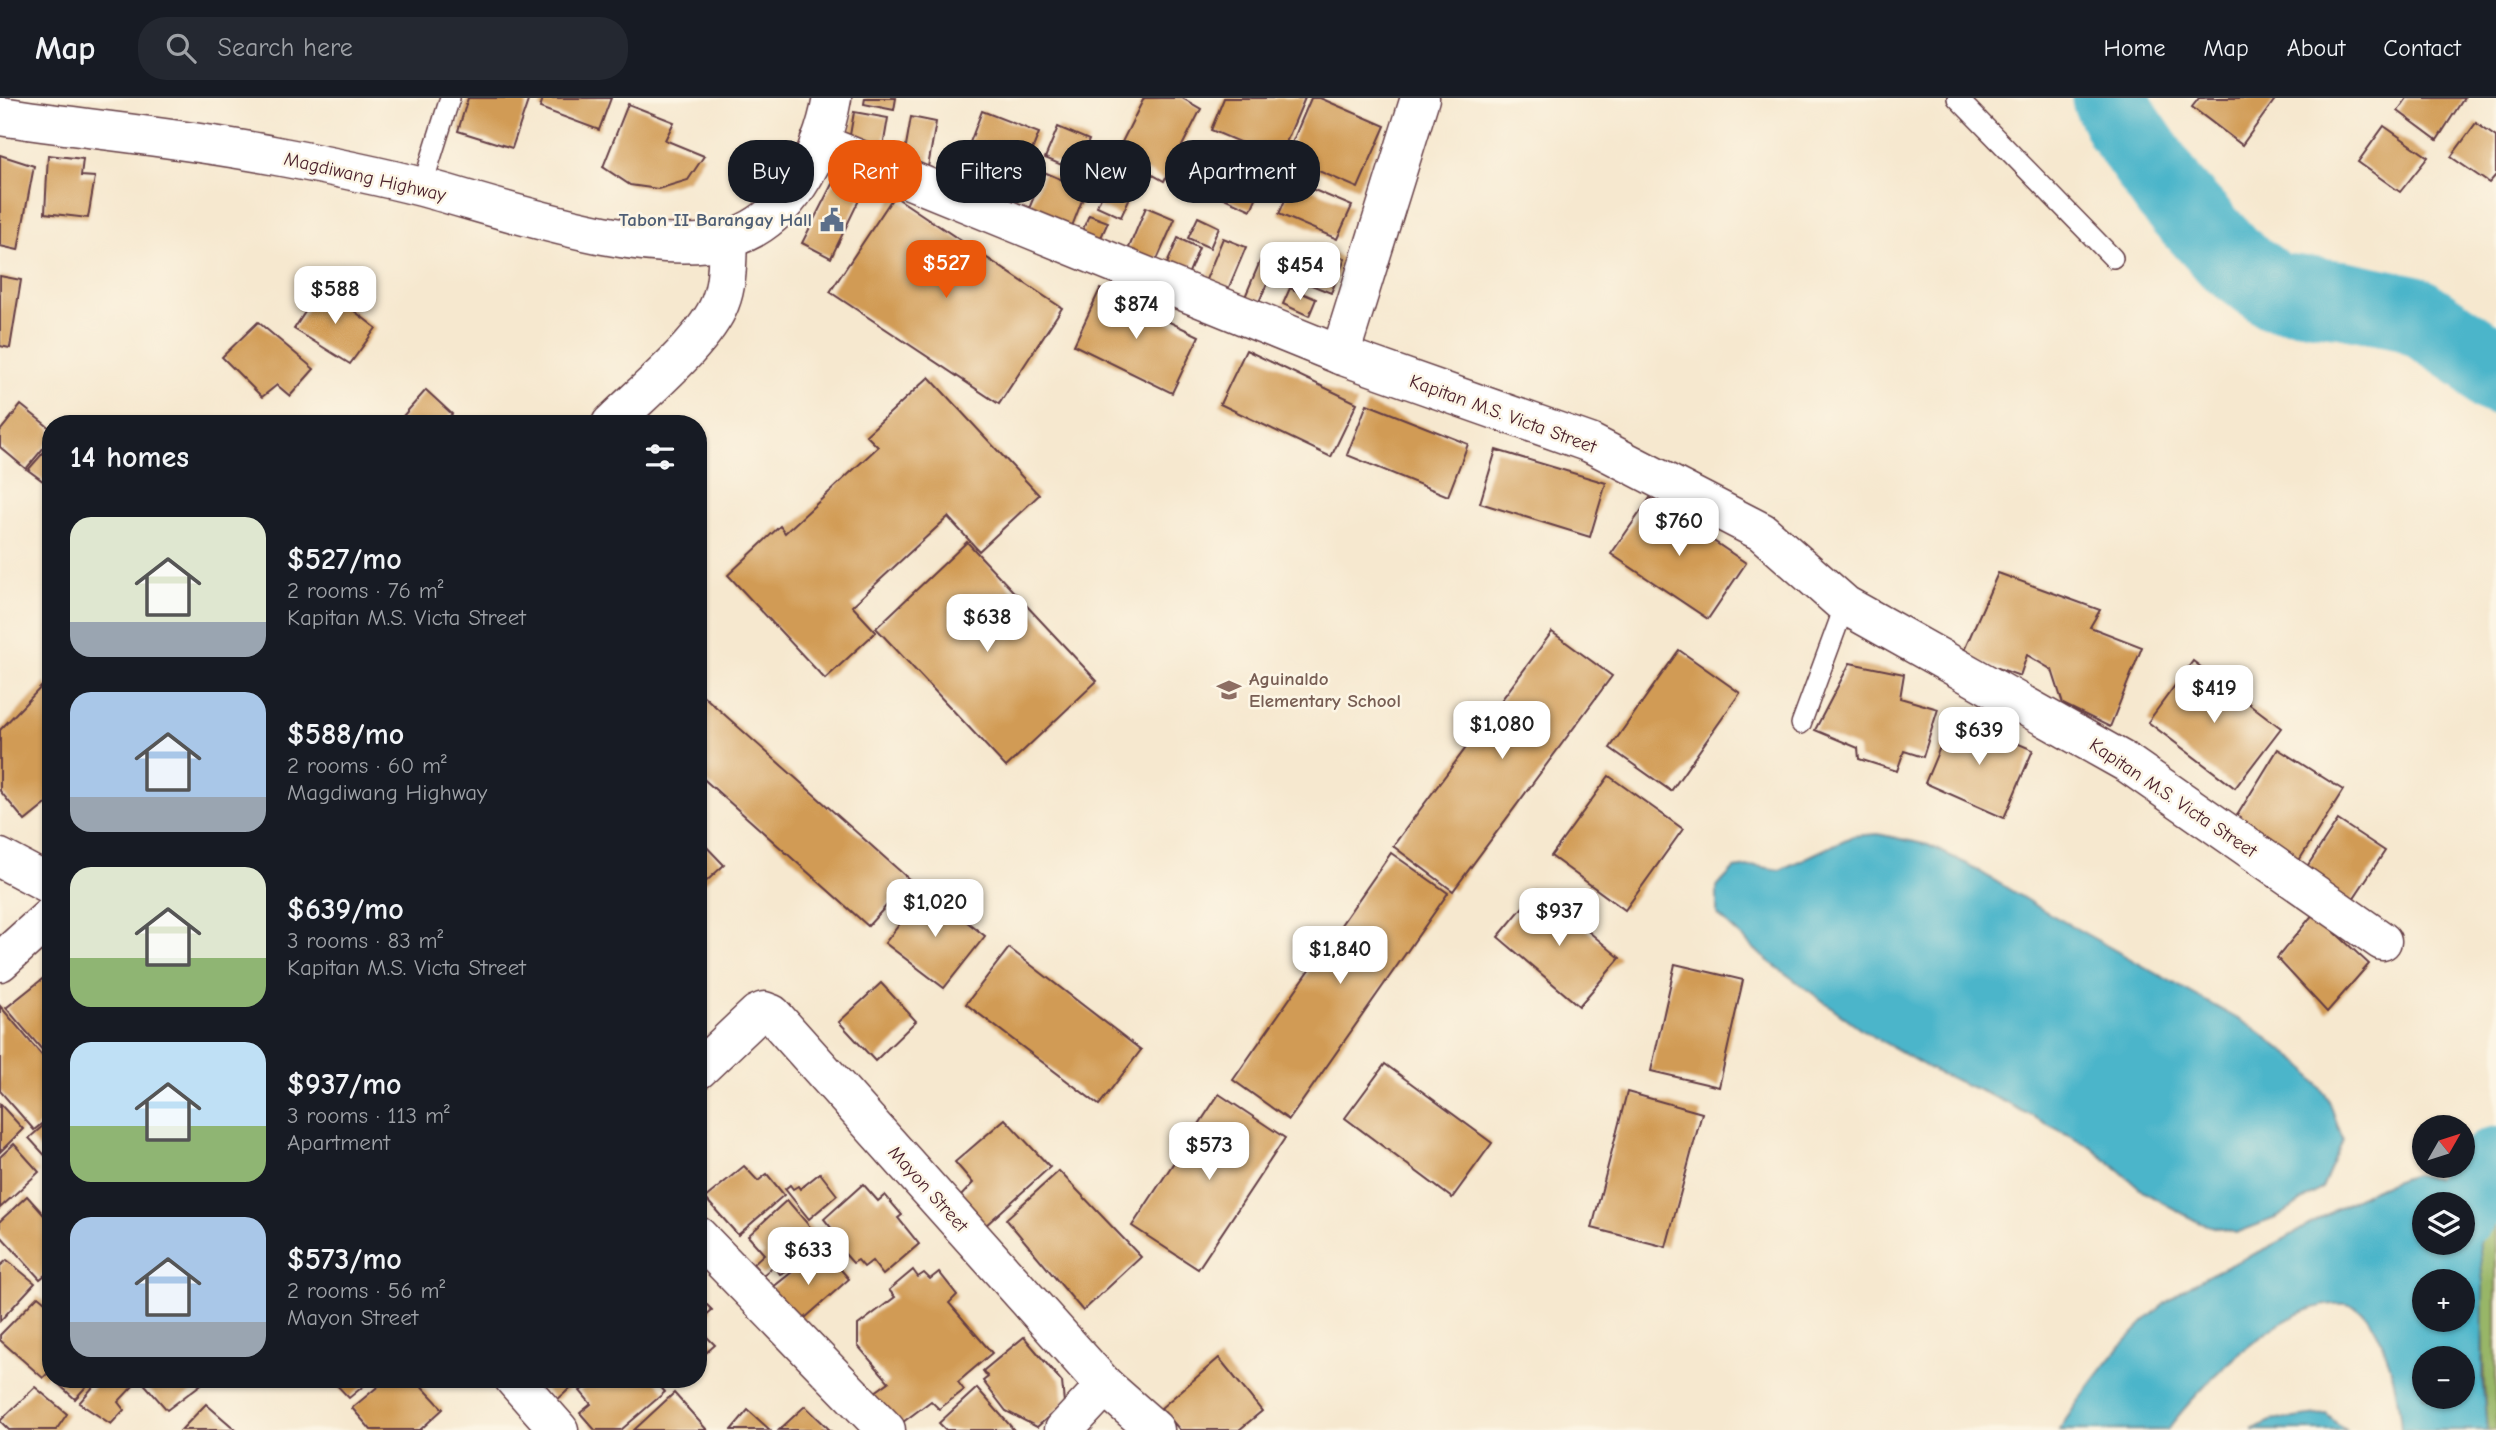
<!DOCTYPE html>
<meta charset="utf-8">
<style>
body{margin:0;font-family:"Comic Neue",sans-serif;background:#242831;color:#f1f3f6;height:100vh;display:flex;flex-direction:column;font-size:26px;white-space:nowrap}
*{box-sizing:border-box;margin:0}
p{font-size:23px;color:#9ea1a6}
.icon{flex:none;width:38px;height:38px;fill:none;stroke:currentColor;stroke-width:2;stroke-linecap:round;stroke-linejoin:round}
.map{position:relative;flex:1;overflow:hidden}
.sheet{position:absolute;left:42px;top:317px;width:665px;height:973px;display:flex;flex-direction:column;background:#171b24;border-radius:28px;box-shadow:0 2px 5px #0004}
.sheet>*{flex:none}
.top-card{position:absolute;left:728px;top:42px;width:665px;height:63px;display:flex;gap:14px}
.needle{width:46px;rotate:51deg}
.tools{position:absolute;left:2412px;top:1017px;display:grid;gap:14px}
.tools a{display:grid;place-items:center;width:63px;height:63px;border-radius:50%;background:#171b24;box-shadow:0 2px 5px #0004;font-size:35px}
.price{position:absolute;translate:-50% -60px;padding:0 16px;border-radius:14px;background:#fff;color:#222;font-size:23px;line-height:46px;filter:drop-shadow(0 2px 4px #0008)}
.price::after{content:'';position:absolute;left:50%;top:42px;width:21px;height:16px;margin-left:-10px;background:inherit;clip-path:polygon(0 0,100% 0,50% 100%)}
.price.current{background:#ea580c;color:#fff}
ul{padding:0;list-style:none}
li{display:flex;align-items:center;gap:21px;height:175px;padding:0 28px}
li span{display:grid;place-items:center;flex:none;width:196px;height:140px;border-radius:21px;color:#555}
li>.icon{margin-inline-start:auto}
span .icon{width:84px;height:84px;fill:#fffc;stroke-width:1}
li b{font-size:30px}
h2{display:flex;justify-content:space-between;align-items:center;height:84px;padding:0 28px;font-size:30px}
.tag{padding:0 24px;border-radius:28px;background:#171b24;box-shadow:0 2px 5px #0004;font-size:24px;line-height:63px}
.tag.current{background:#ea580c;color:#fff}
header{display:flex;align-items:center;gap:42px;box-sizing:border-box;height:98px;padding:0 35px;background:#171b24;border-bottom:2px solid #363941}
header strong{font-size:33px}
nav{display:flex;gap:38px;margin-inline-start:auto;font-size:24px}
.search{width:490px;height:63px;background:#242831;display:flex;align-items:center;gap:18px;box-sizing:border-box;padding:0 24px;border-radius:28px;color:#9ea1a6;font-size:26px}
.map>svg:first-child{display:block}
.forest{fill:#98b668;stroke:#716a4a;stroke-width:2}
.water{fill:#4cb5ca;stroke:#4b6a7a;stroke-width:2;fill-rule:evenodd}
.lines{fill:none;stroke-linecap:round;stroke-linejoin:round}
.river{stroke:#4cb5ca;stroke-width:77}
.building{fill:#d19b55}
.service-casing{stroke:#643d44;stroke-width:22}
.minor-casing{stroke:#643d44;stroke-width:41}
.tertiary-casing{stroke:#643d44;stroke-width:41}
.secondary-casing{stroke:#643d44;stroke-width:41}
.service{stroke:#fff;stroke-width:19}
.minor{stroke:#fff;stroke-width:38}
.tertiary{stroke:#fff;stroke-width:38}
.secondary{stroke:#fff;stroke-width:38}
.labels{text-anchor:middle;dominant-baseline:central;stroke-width:5;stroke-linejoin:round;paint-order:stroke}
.street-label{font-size:19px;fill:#4a1f2b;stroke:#fcf5e5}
.service-label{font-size:19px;font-weight:bold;fill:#4e5e75;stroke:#fcf5e5;text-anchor:end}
.education-label{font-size:19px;font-weight:bold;fill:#785e54;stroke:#fcf5e5;text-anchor:start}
</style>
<header>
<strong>Map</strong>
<div class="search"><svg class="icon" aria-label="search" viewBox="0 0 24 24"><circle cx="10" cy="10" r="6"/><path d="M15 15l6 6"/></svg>Search here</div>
<nav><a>Home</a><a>Map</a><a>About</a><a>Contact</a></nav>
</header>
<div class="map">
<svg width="2496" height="1332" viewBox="0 0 2496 1332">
<rect width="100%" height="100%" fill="#fcf5e5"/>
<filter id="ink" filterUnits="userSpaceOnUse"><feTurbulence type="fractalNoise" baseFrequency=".0143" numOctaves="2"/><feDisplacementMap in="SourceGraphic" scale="14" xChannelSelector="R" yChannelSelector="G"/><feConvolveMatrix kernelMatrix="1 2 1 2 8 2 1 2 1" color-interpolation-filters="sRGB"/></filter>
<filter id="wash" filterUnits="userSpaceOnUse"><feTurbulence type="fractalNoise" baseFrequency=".00686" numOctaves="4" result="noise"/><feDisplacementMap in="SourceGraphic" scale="28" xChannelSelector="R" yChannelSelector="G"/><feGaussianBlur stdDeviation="1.57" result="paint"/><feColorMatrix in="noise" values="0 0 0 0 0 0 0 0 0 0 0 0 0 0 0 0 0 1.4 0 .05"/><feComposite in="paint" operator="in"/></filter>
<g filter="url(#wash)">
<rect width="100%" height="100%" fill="#f6e8cf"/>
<path class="forest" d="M 2496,1092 L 2496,1332 L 2487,1332 C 2481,1260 2483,1187 2477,1115 Z"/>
<g class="water">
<path d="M 1878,736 L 1928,747 L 1967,766 L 2043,812 L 2254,930 L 2300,965 L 2328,1000 L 2343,1042 L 2322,1090 L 2278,1119 L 2236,1135 L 2200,1125 L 2147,1096 L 2090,1048 L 1999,1001 L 1934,973 L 1864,933 L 1763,859 L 1717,816 L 1717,789 L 1734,771 L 1756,768 L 1780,772 L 1853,738 Z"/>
<path d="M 2414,1077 L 2447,1081 L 2477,1115 L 2483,1188 L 2482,1280 L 2487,1332 L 2401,1332 C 2400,1302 2384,1210 2346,1206 C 2285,1200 2201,1287 2167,1332 L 2059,1332 C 2094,1279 2136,1221 2191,1187 C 2220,1169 2252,1159 2281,1143 C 2325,1118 2366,1091 2414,1077 ZM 2462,1106 L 2462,1144 L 2424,1144 L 2424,1106 ZM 2424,1183 L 2462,1183 L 2462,1222 L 2424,1222 ZM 2424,1260 L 2462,1260 L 2462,1298 L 2424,1298 Z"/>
<path d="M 2326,1316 L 2345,1332 L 2252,1332 L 2270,1323 Z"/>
</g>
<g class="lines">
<g class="river">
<path d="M 2110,0 L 2123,27 L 2170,95 L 2230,161 L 2274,193 L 2344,201 L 2412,215 L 2478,259 L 2496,278"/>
<path d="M 2462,1109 L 2496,1067"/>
</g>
</g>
<g id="blocks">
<g class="building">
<path d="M 468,0 L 529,0 L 512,50 L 458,33 Z"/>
<path d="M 543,0 L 611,0 L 599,32 L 540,10 Z"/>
<path d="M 865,0 L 896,0 L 894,12 L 864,6 Z"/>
<path d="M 1144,0 L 1182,0 L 1201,11 L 1164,83 L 1116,56 Z"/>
<path d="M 1224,0 L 1305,0 L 1279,61 L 1211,32 Z"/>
<path d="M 1311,0 L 1320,0 L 1385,28 L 1358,90 L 1286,59 Z"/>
<path d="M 2199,0 L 2276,0 L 2242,47 L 2192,9 Z"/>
<path d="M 2407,0 L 2464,0 L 2437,42 L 2398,13 Z"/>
<path d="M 628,6 L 674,24 L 665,42 L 704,58 L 688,82 L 658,91 L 630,87 L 603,69 Z"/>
<path d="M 982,13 L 1039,35 L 1009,109 L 953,89 Z"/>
<path d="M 854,14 L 888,20 L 883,49 L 849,43 Z"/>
<path d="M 911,19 L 936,24 L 928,69 L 903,65 Z"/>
<path d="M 2476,25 L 2496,39 L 2496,77 L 2489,85 L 2451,59 Z"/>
<path d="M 2384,28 L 2428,59 L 2400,94 L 2358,64 Z"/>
<path d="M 1058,29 L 1089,42 L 1076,73 L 1045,60 Z"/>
<path d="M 1228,45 L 1272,63 L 1251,112 L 1208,93 Z"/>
<path d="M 0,57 L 34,68 L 18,152 L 0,148 Z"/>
<path d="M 48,57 L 83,61 L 81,78 L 95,79 L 88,120 L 45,115 Z"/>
<path d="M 1182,63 L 1192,68 L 1186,83 L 1176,79 Z"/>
<path d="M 1044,74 L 1086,92 L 1069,136 L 1026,118 Z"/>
<path d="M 1110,77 L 1135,88 L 1121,119 L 1097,108 Z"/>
<path d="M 1293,83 L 1352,108 L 1337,141 L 1279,116 Z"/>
<path d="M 833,84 L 861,98 L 831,160 L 802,145 Z"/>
<path d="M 894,98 L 1062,210 L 999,306 L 830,194 Z"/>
<path d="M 1146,109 L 1175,121 L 1156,164 L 1128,152 Z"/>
<path d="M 1089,117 L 1108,124 L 1098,146 L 1080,138 Z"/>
<path d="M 1198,119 L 1219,129 L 1210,150 L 1188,140 Z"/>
<path d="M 1178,140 L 1199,150 L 1186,182 L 1164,173 Z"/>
<path d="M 1223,140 L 1246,149 L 1227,194 L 1205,184 Z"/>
<path d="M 1314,147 L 1345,161 L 1331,195 L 1299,182 Z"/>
<path d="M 1261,161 L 1275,167 L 1259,204 L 1245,199 Z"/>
<path d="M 0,178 L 21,182 L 10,250 L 0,248 Z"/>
<path d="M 322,188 L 376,230 L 350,266 L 294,231 Z"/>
<path d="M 1290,190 L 1316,201 L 1309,218 L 1283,206 Z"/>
<path d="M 1100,191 L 1199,238 L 1172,295 L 1074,247 Z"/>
<path d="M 258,224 L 314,271 L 290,298 L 277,287 L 262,299 L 222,259 Z"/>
<path d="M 1246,252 L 1357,305 L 1331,359 L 1220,306 Z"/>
<path d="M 929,279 L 1039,397 L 979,453 L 948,419 L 852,508 L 876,534 L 825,581 L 728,477 L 780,428 L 785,435 L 878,349 L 866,337 Z"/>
<path d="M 426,292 L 452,316 L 442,326 L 396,326 Z"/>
<path d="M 1367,306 L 1468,346 L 1448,398 L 1347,357 Z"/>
<path d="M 21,307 L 51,331 L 51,341 L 26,371 L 0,349 L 0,333 Z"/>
<path d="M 51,346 L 51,389 L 28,372 Z"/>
<path d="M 1496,352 L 1606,385 L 1590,439 L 1480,405 Z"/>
<path d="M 1650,400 L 1746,465 L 1708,521 L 1611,456 Z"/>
<path d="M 967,444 L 1097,583 L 1006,669 L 876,530 Z"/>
<path d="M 1998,475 L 2100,512 L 2090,529 L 2142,549 L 2110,629 L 2063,606 L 2052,572 L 2027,557 L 2020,578 L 1962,557 Z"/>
<path d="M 1552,534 L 1612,578 L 1453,793 L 1393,748 Z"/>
<path d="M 1679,552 L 1740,595 L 1671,693 L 1610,650 Z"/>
<path d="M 2193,563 L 2281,630 L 2235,690 L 2148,624 Z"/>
<path d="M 1850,565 L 1904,576 L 1900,600 L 1938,611 L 1923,659 L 1904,653 L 1897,673 L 1859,661 L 1858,650 L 1815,632 Z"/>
<path d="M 45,585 L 51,592 L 51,702 L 25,723 L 0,693 L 0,632 Z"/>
<path d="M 698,593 L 910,782 L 868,828 L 698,676 Z"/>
<path d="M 1953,618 L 2033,652 L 2004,720 L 1925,685 Z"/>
<path d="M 2278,651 L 2343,692 L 2295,769 L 2230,729 Z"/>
<path d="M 1609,678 L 1683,731 L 1625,812 L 1551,758 Z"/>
<path d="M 2338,722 L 2385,753 L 2347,810 L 2300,779 Z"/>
<path d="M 698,740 L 724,767 L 698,791 Z"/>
<path d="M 1391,755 L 1448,795 L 1289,1022 L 1233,982 Z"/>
<path d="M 1538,791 L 1620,860 L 1579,908 L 1498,839 Z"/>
<path d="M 926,792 L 985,838 L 944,890 L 885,845 Z"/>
<path d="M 2314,815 L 2369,866 L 2327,914 L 2277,860 Z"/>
<path d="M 1009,850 L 1141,952 L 1099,1007 L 966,906 Z"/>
<path d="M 1675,866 L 1743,882 L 1719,989 L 1651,973 Z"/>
<path d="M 51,874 L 51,962 L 6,910 Z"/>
<path d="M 881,885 L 916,923 L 875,963 L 839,924 Z"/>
<path d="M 0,908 L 51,968 L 51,1018 L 34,1032 L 0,993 Z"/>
<path d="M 1385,966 L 1492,1045 L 1452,1100 L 1345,1020 Z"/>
<path d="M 1627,994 L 1702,1015 L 1666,1149 L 1592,1130 Z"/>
<path d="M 1219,996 L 1285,1040 L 1198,1171 L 1132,1128 Z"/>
<path d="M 0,1006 L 23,1031 L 0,1054 Z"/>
<path d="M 51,1021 L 51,1064 L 29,1040 Z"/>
<path d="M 1005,1021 L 1050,1069 L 985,1128 L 960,1099 L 973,1085 L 955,1064 Z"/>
<path d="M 14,1046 L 39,1074 L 0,1110 L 0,1059 Z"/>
<path d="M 744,1068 L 758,1083 L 767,1076 L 784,1097 L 738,1137 L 705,1100 Z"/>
<path d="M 1059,1073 L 1141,1159 L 1083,1213 L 1006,1121 Z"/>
<path d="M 820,1075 L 837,1097 L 809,1121 L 785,1091 L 790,1087 L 793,1091 L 798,1088 L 800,1091 Z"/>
<path d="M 863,1086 L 878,1103 L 885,1097 L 902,1117 L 898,1120 L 919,1146 L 883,1177 L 872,1163 L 864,1169 L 858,1162 L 853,1165 L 836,1146 L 841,1142 L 824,1121 Z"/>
<path d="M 27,1098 L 51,1125 L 51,1172 L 40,1181 L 0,1137 L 0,1123 Z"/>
<path d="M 787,1102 L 817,1137 L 798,1167 L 780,1176 L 774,1168 L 763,1177 L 753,1166 L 764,1156 L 748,1138 Z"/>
<path d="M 822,1150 L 849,1181 L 796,1228 L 767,1194 Z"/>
<path d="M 7,1162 L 35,1185 L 0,1223 L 0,1168 Z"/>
<path d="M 913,1172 L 918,1179 L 924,1175 L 930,1181 L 939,1174 L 957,1197 L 949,1205 L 992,1255 L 958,1284 L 964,1292 L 939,1311 L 931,1303 L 895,1330 L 871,1297 L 889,1284 L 858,1248 L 858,1227 L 895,1199 L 889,1192 Z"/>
<path d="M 38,1198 L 51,1209 L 51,1272 L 43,1280 L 0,1242 L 0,1237 Z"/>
<path d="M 698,1198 L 712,1212 L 698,1224 Z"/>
<path d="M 698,1230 L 715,1247 L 698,1262 Z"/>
<path d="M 1024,1239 L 1062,1284 L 1064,1305 L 1037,1329 L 1006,1313 L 983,1283 L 988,1279 L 983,1273 Z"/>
<path d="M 1219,1260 L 1262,1313 L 1239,1332 L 1180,1332 L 1161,1310 Z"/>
<path d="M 53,1281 L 93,1281 L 75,1301 Z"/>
<path d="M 100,1281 L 130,1281 L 136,1285 L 118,1304 L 124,1312 L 111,1326 L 79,1305 Z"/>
<path d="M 140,1281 L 208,1281 L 167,1312 Z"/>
<path d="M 331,1281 L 372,1281 L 349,1300 Z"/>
<path d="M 387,1281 L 415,1281 L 443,1311 L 420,1332 L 371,1332 L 352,1310 Z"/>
<path d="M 544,1281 L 580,1281 L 556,1303 L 539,1286 Z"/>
<path d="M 595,1281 L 654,1281 L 665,1294 L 621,1332 L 595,1332 L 580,1315 L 591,1306 L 580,1293 Z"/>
<path d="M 35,1289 L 67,1316 L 56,1332 L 9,1332 L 0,1323 Z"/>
<path d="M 977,1290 L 1014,1332 L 946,1332 L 939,1325 Z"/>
<path d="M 674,1295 L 707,1332 L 634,1332 Z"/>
<path d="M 206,1306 L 236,1332 L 181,1332 Z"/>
<path d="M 805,1308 L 830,1332 L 779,1332 Z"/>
<path d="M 748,1312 L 770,1332 L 731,1332 Z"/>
</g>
</g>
</g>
<g filter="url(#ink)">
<use href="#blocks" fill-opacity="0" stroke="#643d44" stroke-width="2"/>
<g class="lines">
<g class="service-casing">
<g id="service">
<path d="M 1957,0 L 2113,160"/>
<path d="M 422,89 L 450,0"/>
<path d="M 1801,626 L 1845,507"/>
</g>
</g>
<g class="minor-casing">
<g id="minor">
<path d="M 819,45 L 1340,257 L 1590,345 L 1762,434 L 1845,507 L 2127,665 L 2382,843"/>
<path d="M 1340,257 L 1420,0"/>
<path d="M 0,760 L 51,787"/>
<path d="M 698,972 L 757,916 L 764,913 L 772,916 L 1105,1288 L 1155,1332"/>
<path d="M 698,1138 L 886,1332"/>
<path d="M 514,1281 L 559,1332"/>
<path d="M 1064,1332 L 1105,1288"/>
</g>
</g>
<g class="tertiary-casing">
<g id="tertiary">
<path d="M 611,326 C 642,295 705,244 720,205 C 728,185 727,162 728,140"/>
<path d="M 0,864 L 51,818"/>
</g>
</g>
<g class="secondary-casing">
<path id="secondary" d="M 0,18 C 92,32 186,40 277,58 C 325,67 375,77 422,89 C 504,111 644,161 727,141 C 788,125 822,57 832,0"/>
</g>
<use href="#service" class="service"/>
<use href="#minor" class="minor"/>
<use href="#tertiary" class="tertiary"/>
<use href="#secondary" class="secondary"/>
</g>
</g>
<defs>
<g id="civic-bare" transform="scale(1.89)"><path d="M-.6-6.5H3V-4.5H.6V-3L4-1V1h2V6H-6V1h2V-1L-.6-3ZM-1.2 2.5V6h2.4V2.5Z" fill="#5c6f8a" stroke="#fcf5e5" stroke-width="2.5" paint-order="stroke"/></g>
<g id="school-bare" transform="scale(1.89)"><path d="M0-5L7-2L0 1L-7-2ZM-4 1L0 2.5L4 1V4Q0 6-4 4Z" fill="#8d6e63" stroke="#fcf5e5" stroke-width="2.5" paint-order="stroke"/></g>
</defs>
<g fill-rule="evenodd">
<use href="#civic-bare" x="832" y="122"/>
<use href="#school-bare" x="1229" y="592"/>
</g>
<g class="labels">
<g class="street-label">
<text transform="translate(365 79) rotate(13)">Magdiwang Highway</text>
<text transform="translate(1503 316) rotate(20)">Kapitan M.S. Victa Street</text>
<text transform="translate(2173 700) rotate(34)">Kapitan M.S. Victa Street</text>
<text transform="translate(928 1091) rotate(48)">Mayon Street</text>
</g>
<g class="service-label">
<text x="812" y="122">Tabon II Barangay Hall</text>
</g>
<g class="education-label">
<text x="1249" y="581">Aguinaldo<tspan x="1249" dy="22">Elementary School</tspan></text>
</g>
</g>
</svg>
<div class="tools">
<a><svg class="needle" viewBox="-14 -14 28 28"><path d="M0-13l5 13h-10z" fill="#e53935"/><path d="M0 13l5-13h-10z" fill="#9ea1a6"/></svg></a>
<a><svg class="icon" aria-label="layers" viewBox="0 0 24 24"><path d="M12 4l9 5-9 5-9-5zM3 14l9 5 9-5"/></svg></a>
<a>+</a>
<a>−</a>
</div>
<b class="price current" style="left:946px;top:202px">$527</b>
<b class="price" style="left:1300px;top:204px">$454</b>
<b class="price" style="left:335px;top:228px">$588</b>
<b class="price" style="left:1136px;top:243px">$874</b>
<b class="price" style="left:1679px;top:460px">$760</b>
<b class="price" style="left:987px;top:556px">$638</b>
<b class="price" style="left:2214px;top:627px">$419</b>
<b class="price" style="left:1502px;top:663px">$1,080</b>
<b class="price" style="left:1979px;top:669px">$639</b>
<b class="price" style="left:935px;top:841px">$1,020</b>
<b class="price" style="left:1559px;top:850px">$937</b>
<b class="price" style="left:1340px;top:888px">$1,840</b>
<b class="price" style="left:1209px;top:1084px">$573</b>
<b class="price" style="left:808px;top:1189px">$633</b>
<div class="top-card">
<a class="tag">Buy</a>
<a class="tag current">Rent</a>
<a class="tag">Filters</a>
<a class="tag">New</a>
<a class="tag">Apartment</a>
</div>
<section class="sheet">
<h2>14 homes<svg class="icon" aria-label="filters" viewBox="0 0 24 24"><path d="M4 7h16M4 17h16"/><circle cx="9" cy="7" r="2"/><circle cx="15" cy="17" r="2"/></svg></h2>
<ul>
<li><span style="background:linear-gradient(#dfe7d0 75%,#9aa5b1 0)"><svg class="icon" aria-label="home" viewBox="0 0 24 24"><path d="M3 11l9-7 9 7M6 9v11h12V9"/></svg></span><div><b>$527/mo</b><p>2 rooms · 76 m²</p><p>Kapitan M.S. Victa Street</p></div></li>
<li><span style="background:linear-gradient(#a9c7e8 75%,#9aa5b1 0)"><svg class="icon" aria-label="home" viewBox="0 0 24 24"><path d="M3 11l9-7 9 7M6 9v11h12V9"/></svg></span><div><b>$588/mo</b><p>2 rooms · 60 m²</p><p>Magdiwang Highway</p></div></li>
<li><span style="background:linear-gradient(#dfe7d0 65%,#8fb573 0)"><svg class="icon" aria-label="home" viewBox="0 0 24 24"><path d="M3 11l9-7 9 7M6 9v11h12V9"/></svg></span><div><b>$639/mo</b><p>3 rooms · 83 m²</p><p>Kapitan M.S. Victa Street</p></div></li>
<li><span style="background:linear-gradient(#bfe0f5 60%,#8fb573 0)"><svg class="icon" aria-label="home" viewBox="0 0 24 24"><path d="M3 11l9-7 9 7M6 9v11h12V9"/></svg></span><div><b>$937/mo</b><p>3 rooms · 113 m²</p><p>Apartment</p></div></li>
<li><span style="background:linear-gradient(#a9c7e8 75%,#9aa5b1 0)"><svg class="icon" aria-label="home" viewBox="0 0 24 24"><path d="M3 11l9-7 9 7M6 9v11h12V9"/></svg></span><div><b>$573/mo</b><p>2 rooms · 56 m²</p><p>Mayon Street</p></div></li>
</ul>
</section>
</div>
